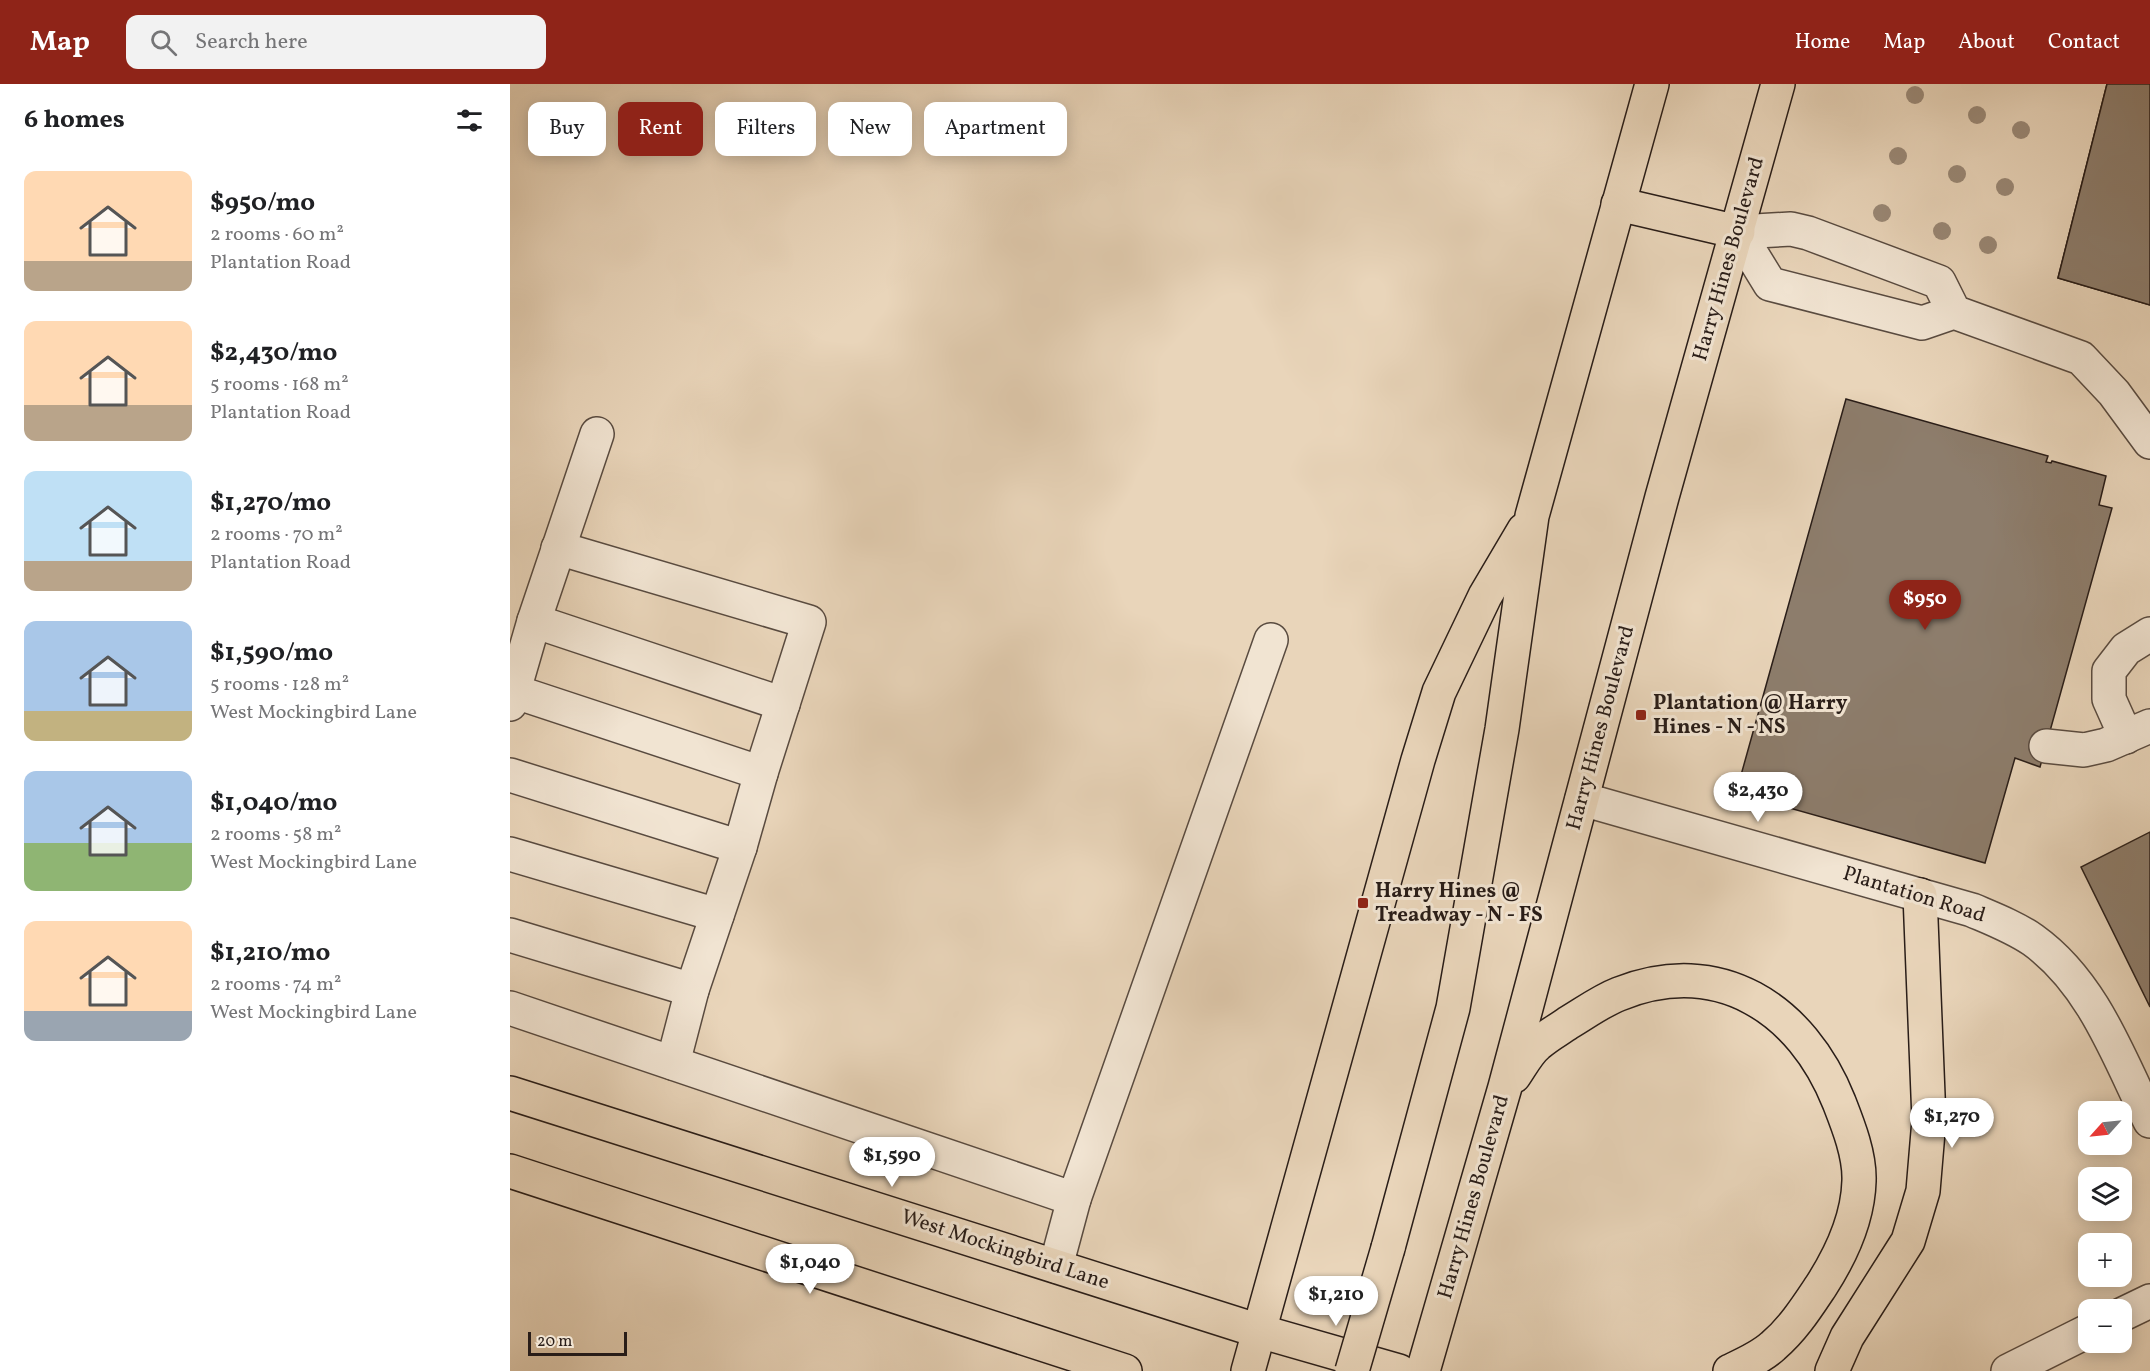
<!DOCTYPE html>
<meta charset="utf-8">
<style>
body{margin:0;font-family:Vollkorn,serif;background:#f2f2f2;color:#202124;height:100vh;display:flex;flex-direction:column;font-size:22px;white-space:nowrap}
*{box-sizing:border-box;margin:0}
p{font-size:20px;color:#757577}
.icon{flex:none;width:33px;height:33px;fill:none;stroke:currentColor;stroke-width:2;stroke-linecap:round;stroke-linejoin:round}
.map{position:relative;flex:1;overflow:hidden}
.panel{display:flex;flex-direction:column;background:#fff;width:510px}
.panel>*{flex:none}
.top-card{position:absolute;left:18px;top:18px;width:570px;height:54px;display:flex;gap:12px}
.needle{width:39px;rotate:243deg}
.buttons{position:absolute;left:1568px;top:1017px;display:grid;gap:12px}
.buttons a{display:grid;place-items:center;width:54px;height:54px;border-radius:12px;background:#fff;box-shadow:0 3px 15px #0003;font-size:30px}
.scale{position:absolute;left:18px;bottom:15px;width:99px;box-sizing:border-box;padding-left:6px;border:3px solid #291d18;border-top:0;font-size:16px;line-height:21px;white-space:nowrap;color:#291d18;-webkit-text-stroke:4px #f1e4d2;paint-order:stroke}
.price{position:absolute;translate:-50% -51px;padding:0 14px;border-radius:21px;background:#fff;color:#222;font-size:20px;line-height:39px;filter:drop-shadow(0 2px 3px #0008)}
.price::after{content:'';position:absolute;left:50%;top:36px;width:18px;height:14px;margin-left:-9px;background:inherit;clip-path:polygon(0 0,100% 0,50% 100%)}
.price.on{background:#8f2418;color:#fff}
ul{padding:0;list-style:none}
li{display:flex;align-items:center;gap:18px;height:150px;padding:0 24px}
li span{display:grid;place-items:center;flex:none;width:168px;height:120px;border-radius:12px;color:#555}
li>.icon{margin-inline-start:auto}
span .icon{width:72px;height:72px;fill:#fffc;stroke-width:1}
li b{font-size:26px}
h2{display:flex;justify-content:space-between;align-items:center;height:72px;padding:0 24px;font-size:26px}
.chip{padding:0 21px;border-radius:12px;background:#fff;box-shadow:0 3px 15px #0003;font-size:21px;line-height:54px}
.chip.on{background:#8f2418;color:#fff}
header{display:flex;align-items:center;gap:36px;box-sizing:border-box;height:84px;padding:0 30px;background:#8f2418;color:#fff}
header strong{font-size:28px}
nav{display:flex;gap:33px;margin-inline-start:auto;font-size:21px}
.search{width:420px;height:54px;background:#f2f2f2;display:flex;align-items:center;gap:15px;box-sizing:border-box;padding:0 21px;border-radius:12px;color:#757577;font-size:22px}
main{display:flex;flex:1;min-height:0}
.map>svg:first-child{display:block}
.building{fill:#8d7d6c;stroke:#291d18;stroke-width:1.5}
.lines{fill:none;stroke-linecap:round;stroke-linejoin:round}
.minor-casing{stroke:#594b40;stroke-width:36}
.major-casing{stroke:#291d18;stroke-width:36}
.minor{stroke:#f1e4d2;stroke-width:33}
.major{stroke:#e9d5ba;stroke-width:33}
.major-bridge-casing{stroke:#291d18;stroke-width:36;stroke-linecap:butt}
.major-bridge{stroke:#e9d5ba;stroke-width:33}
.tree{fill:#9a8977}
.poi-dot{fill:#8f2418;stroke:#f1e4d2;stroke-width:2}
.labels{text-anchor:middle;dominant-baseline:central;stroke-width:6;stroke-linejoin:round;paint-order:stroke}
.street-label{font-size:21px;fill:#291d18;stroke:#f1e4d2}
.poi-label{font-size:21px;font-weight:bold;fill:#291d18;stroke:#f1e4d2;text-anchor:start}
</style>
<header>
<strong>Map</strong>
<div class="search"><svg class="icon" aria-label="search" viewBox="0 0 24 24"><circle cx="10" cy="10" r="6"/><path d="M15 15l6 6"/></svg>Search here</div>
<nav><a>Home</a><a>Map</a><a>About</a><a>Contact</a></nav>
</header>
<main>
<section class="panel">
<h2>6 homes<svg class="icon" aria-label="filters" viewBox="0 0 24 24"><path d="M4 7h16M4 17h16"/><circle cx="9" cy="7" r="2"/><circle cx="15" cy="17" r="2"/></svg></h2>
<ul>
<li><span style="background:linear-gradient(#ffd9b3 75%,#b9a48a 0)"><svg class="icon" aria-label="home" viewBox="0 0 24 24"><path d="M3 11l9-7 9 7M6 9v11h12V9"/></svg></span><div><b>$950/mo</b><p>2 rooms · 60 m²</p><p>Plantation Road</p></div></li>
<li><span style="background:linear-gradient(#ffd9b3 70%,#b9a48a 0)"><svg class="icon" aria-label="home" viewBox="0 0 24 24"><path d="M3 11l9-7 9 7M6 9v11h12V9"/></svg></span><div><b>$2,430/mo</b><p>5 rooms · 168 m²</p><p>Plantation Road</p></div></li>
<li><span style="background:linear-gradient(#bfe0f5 75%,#b9a48a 0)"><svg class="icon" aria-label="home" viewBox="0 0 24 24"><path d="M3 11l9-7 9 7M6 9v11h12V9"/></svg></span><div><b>$1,270/mo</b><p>2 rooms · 70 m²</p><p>Plantation Road</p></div></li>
<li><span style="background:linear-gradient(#a9c7e8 75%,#c2b280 0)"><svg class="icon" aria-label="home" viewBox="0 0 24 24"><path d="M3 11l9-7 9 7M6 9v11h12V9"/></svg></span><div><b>$1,590/mo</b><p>5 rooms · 128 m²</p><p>West Mockingbird Lane</p></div></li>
<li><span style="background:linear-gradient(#a9c7e8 60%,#8fb573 0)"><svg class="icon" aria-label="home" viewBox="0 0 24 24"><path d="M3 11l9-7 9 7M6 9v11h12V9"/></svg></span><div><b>$1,040/mo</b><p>2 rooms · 58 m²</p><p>West Mockingbird Lane</p></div></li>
<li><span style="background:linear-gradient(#ffd9b3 75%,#9aa5b1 0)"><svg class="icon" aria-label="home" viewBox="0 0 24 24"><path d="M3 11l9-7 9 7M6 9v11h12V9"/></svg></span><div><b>$1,210/mo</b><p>2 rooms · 74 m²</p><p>West Mockingbird Lane</p></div></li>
</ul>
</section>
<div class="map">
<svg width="1640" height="1287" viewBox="0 0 1640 1287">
<rect width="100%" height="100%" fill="#e9d5ba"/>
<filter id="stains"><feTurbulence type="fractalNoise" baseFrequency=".00333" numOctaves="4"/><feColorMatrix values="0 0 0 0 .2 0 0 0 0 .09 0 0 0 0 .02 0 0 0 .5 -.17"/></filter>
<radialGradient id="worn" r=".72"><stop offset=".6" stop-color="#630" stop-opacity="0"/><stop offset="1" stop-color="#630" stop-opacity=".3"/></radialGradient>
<g class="building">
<path d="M 1597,0 L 1640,0 L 1640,221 L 1548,194 Z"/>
<path d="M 1597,0 L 1640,0 L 1640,221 L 1548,194 Z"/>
<path d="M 1336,315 L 1538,372 L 1536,378 L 1541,379 L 1542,377 L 1596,392 L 1589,421 L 1602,424 L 1530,683 L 1505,674 L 1475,779 L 1226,709 Z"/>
<path d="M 1640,748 L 1640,923 L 1571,783 Z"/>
</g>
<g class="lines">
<g class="minor-casing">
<g id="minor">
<path d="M 1444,228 L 1429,198 L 1298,149 L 1281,145 L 1228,148 L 1260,200 L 1412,239 L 1444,228 L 1571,274 L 1604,309 L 1640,358"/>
<path d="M 48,464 L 299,538 L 251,689 L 230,763 L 182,906 L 163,979"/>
<path d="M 24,537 L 273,620"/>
<path d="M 3,607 L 251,689"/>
<path d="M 0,620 L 24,537 L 87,350"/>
<path d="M 1616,653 L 1599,615 L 1599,587 L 1616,565 L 1640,550"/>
<path d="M 1536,662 L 1574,666 L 1596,661 L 1640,642"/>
<path d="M 0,691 L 230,763"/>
<path d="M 1072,715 L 1462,826 C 1483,835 1504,843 1523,856 C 1583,899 1609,974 1640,1037"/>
<path d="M 0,770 L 207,831"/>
<path d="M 0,851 L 182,906"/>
<path d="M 0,924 L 564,1115 L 761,556"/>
<path d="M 546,1182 L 564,1115"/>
<path d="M 1611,1231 L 1640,1217"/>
<path d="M 1498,1287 L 1578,1247"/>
</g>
</g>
<g class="major-casing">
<g id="major">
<path d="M 1108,120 L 1228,148"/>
<path d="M 1004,992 C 1011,982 1018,968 1028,960 C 1037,952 1048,946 1058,939 C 1075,929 1091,917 1109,910 C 1209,870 1292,925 1329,1018 C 1338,1041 1350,1071 1349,1097 C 1348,1134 1331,1171 1311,1202 C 1297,1223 1283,1245 1263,1262 C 1251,1273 1235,1280 1220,1287"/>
<path d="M 0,1009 L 749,1247 L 889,1287"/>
<path d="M 0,1087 L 615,1287"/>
<path d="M 878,1164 L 943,924 L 992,645 L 1022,432 L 1142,0"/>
<path d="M 738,1287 L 908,676 L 929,608 L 975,512 L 1014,446"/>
<path d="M 913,1287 L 995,1003 L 1152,413 L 1268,0"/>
<path d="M 1322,1287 L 1337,1253 L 1398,1157 L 1413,1107 L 1419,1036 L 1410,811"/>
</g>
</g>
<use href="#minor" class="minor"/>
<use href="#major" class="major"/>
<g class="major-bridge-casing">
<path id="major-bridge" d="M 842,1287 L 878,1164"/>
</g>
<use href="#major-bridge" class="major-bridge"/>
</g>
<g class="tree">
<circle cx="1405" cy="11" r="9"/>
<circle cx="1467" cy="31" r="9"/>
<circle cx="1511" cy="46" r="9"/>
<circle cx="1388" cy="72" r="9"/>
<circle cx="1447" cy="90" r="9"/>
<circle cx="1495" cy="103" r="9"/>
<circle cx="1372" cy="129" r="9"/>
<circle cx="1432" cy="147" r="9"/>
<circle cx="1478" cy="161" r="9"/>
</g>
<g class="poi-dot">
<rect x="1125" y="625" width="12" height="12" rx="3"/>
<rect x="847" y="813" width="12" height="12" rx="3"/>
</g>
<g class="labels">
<g class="street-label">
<text transform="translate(1219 175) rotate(-74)">Harry Hines Boulevard</text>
<text transform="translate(1091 644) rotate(-75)">Harry Hines Boulevard</text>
<text transform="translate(1404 811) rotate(17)">Plantation Road</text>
<text transform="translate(964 1113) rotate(-74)">Harry Hines Boulevard</text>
<text transform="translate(495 1166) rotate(18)">West Mockingbird Lane</text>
</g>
<g class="poi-label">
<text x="1143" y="619">Plantation @ Harry<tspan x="1143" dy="24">Hines - N - NS</tspan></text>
<text x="865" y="807">Harry Hines @<tspan x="865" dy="24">Treadway - N - FS</tspan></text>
</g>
</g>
<rect width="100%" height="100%" filter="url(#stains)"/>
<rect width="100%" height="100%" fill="url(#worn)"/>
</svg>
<div class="buttons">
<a><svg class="needle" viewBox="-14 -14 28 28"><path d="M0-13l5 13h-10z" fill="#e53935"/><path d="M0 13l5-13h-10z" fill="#757577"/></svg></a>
<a><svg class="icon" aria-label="layers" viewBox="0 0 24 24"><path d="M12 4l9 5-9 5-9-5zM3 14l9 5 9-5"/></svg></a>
<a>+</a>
<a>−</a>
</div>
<div class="scale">20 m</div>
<b class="price on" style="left:1415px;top:547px">$950</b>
<b class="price" style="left:1248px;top:739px">$2,430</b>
<b class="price" style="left:1442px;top:1065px">$1,270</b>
<b class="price" style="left:382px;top:1104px">$1,590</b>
<b class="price" style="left:300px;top:1211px">$1,040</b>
<b class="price" style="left:826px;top:1243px">$1,210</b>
<div class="top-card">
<a class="chip">Buy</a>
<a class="chip on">Rent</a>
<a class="chip">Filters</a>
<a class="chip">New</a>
<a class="chip">Apartment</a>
</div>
</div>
</main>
